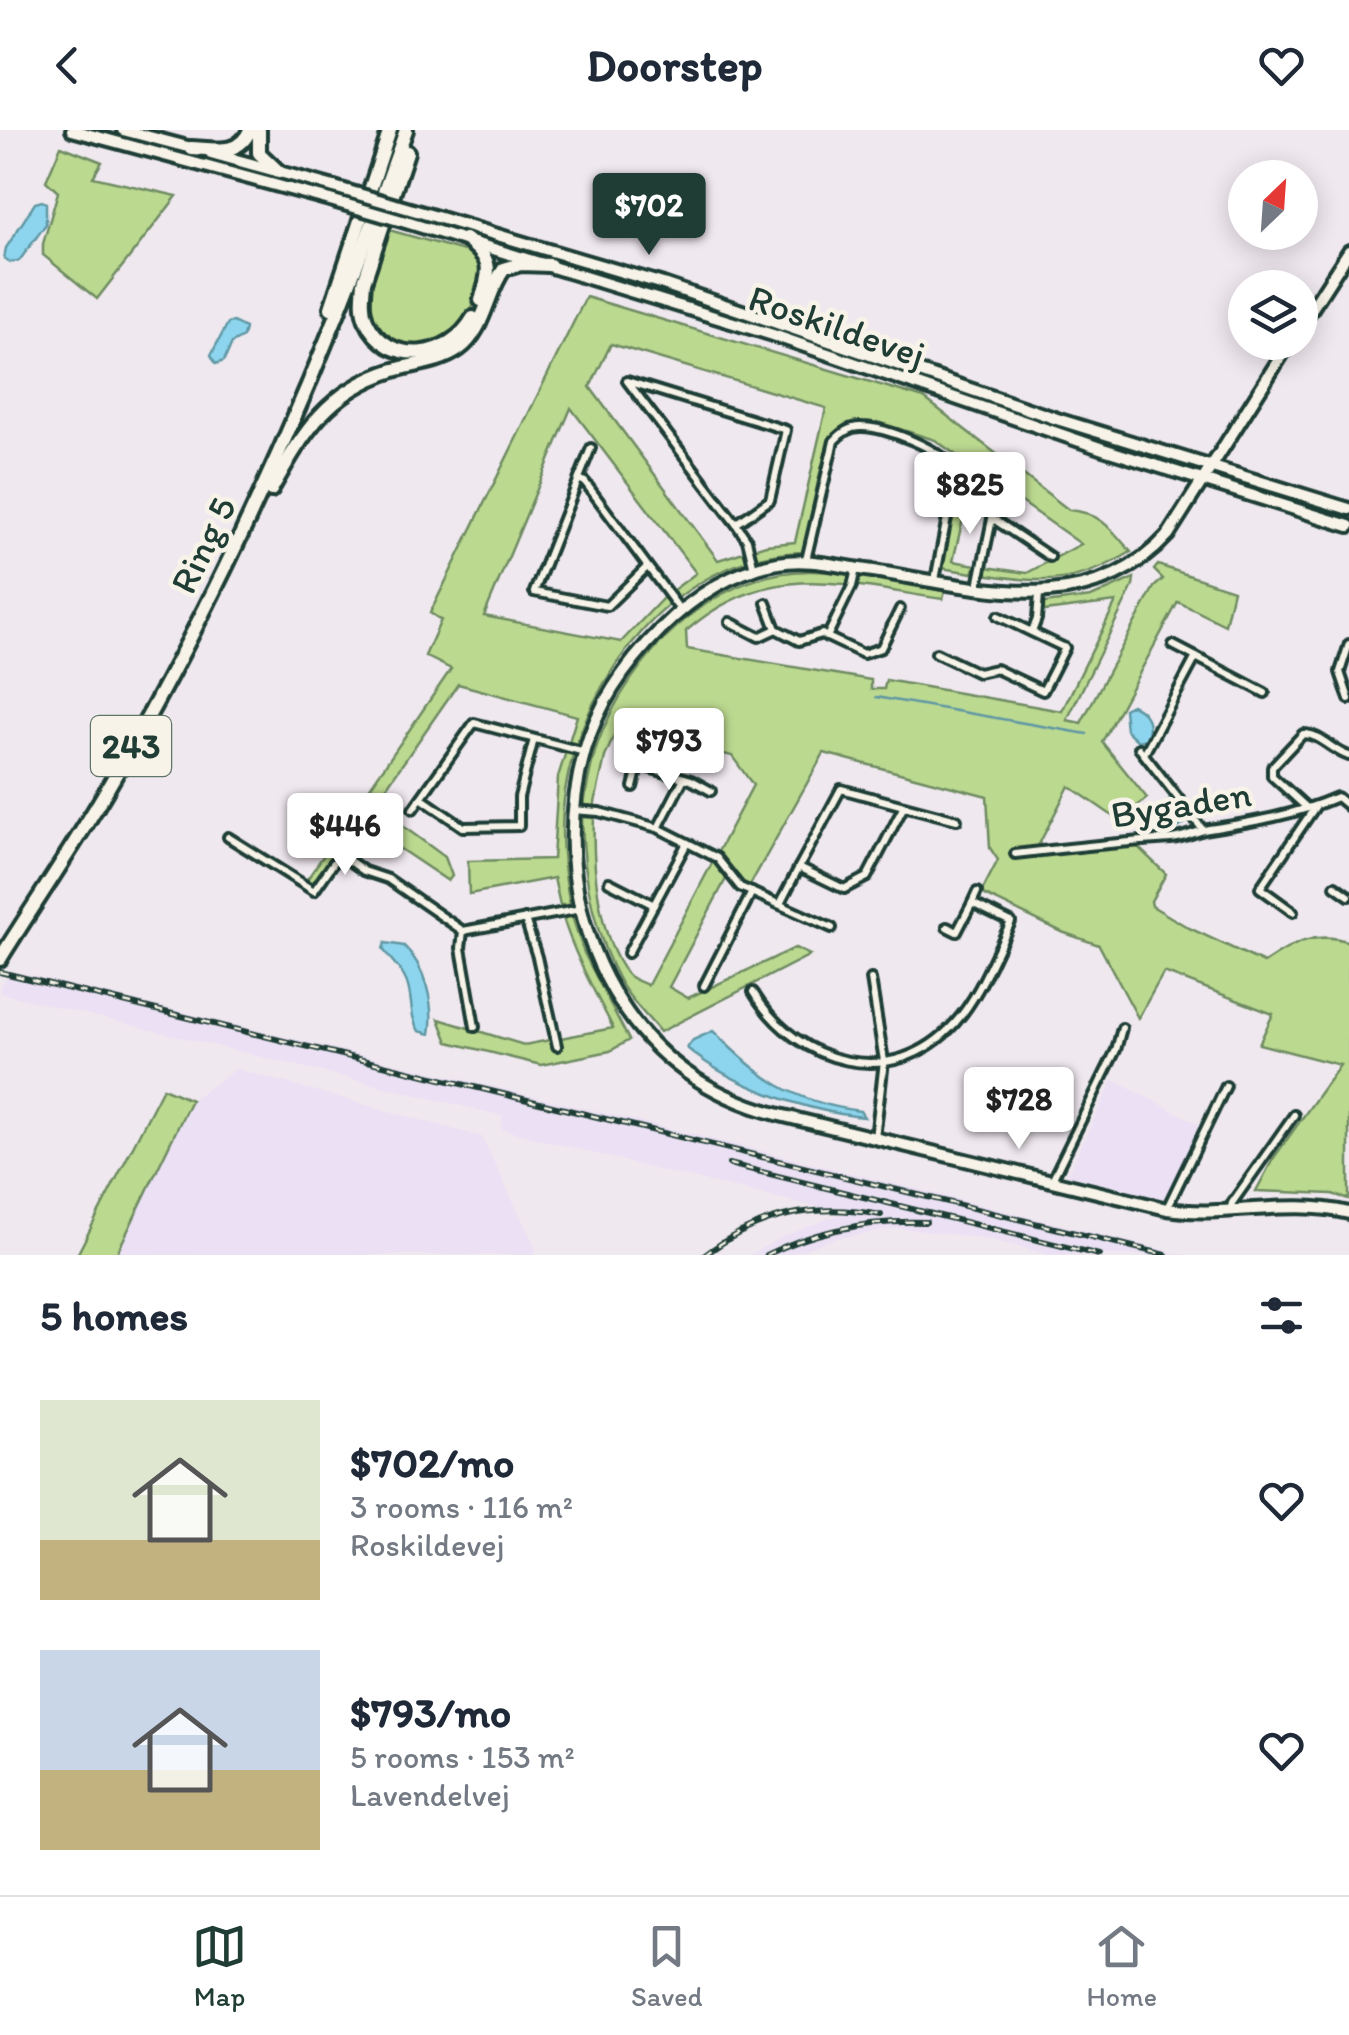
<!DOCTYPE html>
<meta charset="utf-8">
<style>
body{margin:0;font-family:Itim,sans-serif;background:#f6f6f7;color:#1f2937;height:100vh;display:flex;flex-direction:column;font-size:38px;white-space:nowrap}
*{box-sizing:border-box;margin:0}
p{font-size:32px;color:#747a83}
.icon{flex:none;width:55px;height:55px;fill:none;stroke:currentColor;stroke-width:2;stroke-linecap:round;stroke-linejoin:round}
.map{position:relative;height:1125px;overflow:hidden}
.panel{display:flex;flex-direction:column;background:#fff;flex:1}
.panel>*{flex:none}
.needle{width:65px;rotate:25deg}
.fabs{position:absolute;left:1228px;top:30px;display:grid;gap:20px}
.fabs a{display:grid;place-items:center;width:90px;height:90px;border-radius:50%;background:#fff;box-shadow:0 5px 25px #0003;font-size:50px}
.price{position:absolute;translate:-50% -85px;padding:0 22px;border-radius:10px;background:#fff;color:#222;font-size:32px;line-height:65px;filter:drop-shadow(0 2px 5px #0008)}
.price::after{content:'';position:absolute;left:50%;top:60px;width:30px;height:22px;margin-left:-15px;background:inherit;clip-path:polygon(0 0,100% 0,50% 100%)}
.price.active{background:#1f3d34;color:#fff}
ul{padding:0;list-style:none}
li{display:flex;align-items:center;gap:30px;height:250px;padding:0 40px}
li span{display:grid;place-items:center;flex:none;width:280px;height:200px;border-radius:0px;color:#555}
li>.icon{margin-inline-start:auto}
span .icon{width:120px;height:120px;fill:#fffc;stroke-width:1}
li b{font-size:42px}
h2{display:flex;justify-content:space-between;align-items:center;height:120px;padding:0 40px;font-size:42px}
header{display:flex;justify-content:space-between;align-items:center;height:130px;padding:0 40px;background:#fff;font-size:45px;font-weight:700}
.tabs{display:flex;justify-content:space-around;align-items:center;height:140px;border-top:2px solid #e0e1e3;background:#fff;font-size:28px;color:#747a83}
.tabs a{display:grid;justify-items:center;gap:5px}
.tabs .active{color:#1f3d34}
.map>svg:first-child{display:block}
.built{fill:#ebe0f4}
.green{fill:#bcd990;stroke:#6e8b62;stroke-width:2.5;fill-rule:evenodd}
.water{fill:#8dd5ee;stroke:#6198a4;stroke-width:2.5}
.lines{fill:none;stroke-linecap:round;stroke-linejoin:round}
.stream{stroke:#6198a4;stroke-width:2.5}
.street-casing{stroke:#1f3d34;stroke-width:14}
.secondary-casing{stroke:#1f3d34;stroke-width:18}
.highway-casing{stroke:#1f3d34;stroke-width:20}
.street{stroke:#f7f3e8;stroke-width:6}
.secondary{stroke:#f7f3e8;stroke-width:10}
.highway{stroke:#f7f3e8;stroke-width:12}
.rail-casing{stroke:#1f3d34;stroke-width:6}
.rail{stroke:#f7f3e8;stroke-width:2.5;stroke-dasharray:8;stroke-linecap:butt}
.secondary-bridge-casing{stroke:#1f3d34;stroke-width:18;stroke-linecap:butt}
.secondary-bridge{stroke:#f7f3e8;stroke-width:10}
.labels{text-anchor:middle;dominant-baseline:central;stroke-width:9;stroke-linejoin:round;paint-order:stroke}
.shield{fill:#f7f3e8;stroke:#60746a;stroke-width:2.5}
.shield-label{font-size:35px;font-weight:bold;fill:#1f3d34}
.street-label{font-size:38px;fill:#1f3d34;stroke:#f7f3e8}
</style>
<header><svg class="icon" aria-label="back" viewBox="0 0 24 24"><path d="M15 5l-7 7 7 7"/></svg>Doorstep<svg class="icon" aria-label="heart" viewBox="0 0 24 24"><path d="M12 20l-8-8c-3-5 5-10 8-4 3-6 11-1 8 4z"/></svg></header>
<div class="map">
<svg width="1349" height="1125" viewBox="0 0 1349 1125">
<rect width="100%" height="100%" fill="#f0e8ef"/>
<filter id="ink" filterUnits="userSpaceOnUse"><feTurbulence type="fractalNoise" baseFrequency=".01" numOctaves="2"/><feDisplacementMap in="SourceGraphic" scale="20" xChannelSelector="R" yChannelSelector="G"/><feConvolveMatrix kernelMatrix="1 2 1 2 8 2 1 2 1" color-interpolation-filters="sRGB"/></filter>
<g filter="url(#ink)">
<g class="built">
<path d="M 11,841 L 782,1026 L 1184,1125 L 1051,1125 L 988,1109 L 900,1098 L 833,1109 L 789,1125 L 750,1125 L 782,1107 L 843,1083 L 658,1040 L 501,999 L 503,986 L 0,863 L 0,856 Z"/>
<path d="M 236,939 L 482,1007 L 536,1119 L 533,1125 L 116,1125 L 191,970 Z"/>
<path d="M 1113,950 L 1201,995 L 1165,1070 L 1067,1045 Z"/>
</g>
<g class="green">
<path d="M 61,16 L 102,32 L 93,47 L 177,66 L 97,169 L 43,125 L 43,114 L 58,62 L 46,51 Z"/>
<path d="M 389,100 L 482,126 C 486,136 482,145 479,155 C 476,172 465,199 451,209 C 419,232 364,208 367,166 C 368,145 381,120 389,100 Z"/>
<path d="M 586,167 L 924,268 L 1069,380 C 1100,382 1112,400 1131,422 C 1076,455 1045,454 984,444 L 986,437 L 1027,443 L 1081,414 L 975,339 L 953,431 L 976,435 L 973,443 L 941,438 L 966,332 L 935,310 L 877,292 L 873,296 C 859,293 846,294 835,305 C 820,322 810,396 804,422 C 679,424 584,544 565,661 C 559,700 563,737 570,775 L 560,775 L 554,748 L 469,764 L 468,731 L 553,729 L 558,647 L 577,586 L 458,554 L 374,675 L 445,727 L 452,746 L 448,751 L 360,692 L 314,756 L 306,751 L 451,539 L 425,526 L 441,490 L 430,483 ZM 611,214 L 826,278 L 795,412 L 766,415 L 718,430 L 590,257 ZM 571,278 L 696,443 L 664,467 L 621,512 L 484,486 Z"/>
<path d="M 1158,435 L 1233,460 L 1225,495 L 1178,472 L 1102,612 L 1147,668 L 1120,691 L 1069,656 L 1033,726 L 1137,716 L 1166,744 L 1151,771 L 1152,776 L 1189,798 L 1264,833 C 1292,814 1315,800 1349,812 L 1349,1069 L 1332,1064 L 1256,1061 L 1273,1029 L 1340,935 L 1259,914 L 1273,884 L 1164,842 L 1138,888 L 1099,815 L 1062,802 L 981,763 L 998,730 L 990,718 L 987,666 L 824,623 L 750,755 L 726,749 L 669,857 L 688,868 L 795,818 L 810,825 L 660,902 C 647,886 632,872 621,854 C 593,803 583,744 582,687 L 594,688 C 592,733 598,807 627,844 C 631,849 641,852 648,855 L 753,655 L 732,626 L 618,596 L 605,627 L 594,677 L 584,675 C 587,655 591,634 597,615 C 629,528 711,441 809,441 C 853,441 900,454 945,461 L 943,469 C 843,455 770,428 686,501 L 687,519 L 871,550 L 871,559 L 884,559 L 886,550 L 1062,581 L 1116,472 L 1044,481 L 1044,473 L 1091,467 L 1134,448 L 1133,456 L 1067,590 L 1081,593 L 1154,457 L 1163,449 L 1154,440 Z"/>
<path d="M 572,786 L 584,823 L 629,910 L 610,921 L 541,935 L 448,912 L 439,889 L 524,915 L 613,898 C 595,862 575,827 563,788 Z"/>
<path d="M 163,958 L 191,970 L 116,1125 L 77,1125 Z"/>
</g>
<g class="water">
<path d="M 42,71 L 46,73 L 46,94 L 19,131 L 10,132 L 4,128 L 6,118 L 35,73 Z"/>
<path d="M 233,192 L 245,198 L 243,207 L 232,213 L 224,231 L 216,234 L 211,225 L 228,193 Z"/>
<path d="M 1132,575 C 1147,582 1153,594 1146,609 L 1138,611 L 1126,600 L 1124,579 Z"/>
<path d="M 1170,668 L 1190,689 L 1174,701 L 1166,682 Z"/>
<path d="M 385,813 L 404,816 C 425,836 435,875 430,904 L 419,901 C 409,885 413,870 407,853 C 402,839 391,831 383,819 Z"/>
<path d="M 713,901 C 760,948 792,972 860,981 L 864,987 C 808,982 730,955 687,918 L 693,910 Z"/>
</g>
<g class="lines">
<path class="stream" d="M 876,567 L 1087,604"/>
<g class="street-casing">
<g id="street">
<path d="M 591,318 L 534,462 L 607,476 L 647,437"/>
<path d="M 579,349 L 585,352 L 680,480"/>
<path d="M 992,388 L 1050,427"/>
<path d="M 736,394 L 770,370 L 786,300 L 627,251 L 736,394 L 747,410 L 754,439"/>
<path d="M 806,430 L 834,311 C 841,303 850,296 862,297 C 886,297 944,320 956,341 L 935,450"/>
<path d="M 856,439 L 852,456 L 827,507 L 863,524 L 881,518 L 900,479"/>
<path d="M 978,456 L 997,365"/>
<path d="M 766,473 L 776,499 L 799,511 L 822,504 L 827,507"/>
<path d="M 730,492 L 759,507 L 776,499"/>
<path d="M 1032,502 L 1037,489 L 1039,464"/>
<path d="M 1349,514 L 1340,542 L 1349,569"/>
<path d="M 1173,515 L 1265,563"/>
<path d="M 936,523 L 978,543 L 996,539 L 1043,561 L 1065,518 L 998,486"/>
<path d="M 1139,618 L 1203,700"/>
<path d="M 1144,624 L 1196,527"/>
<path d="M 638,635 L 691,650 L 711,661"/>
<path d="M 633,657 L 641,625"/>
<path d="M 421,668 L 463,697 L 519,696 L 519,667 L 534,609"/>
<path d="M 1307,678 L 1272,646 L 1272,637 L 1303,604 C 1321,604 1332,621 1349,626"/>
<path d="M 413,679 L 474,593 L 585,622"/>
<path d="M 573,680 L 599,682 L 658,698 L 717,728 L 740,757 L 832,798"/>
<path d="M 658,698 L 684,648"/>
<path d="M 228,707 L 314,761 L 346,715"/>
<path d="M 340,724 L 364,741 L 388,749 L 463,801 L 581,779"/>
<path d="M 1015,724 C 1067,718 1119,712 1171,709 C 1184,708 1196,701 1209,699 C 1253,692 1296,685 1337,667 L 1349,677"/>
<path d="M 799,737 L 841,659 L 904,676"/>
<path d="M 609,752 L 654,775"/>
<path d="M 1335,756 L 1349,766"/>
<path d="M 972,773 L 977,762"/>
<path d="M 780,774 L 799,737 L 844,759 L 867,747 L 904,676 L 957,690"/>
<path d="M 1293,782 L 1260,758 L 1315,677"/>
<path d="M 525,789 L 537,827 L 557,916"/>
<path d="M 463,801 L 461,818 L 475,897"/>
<path d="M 628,823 L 687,713"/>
<path d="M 871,849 L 884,931 L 875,1008"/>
<path d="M 704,856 L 752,762"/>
<path d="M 753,862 C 797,935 893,962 955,893 C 980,865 994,826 1011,792 L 972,773 L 957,802 L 947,797"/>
<path d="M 1052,1050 L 1116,920 L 1122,898"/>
<path d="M 1167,1078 L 1226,956"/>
<path d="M 1230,1081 L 1232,1073 L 1294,985"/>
</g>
</g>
<g class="secondary-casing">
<g id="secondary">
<path d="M 72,0 L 330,70"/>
<path d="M 123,0 L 195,19"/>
<path d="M 211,23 L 334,57"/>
<path d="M 413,80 L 663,154 L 1060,290 L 1349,379"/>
<path d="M 409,93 L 773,205 L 1103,319 L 1349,396"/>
<path d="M 1300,197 L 1349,121"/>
<path d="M 1290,212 L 1168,405 C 1086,496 965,454 860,439 C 833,435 806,428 778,433 C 731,441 693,467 661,499 C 627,533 598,574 585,620 C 562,702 571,788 614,862 C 652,927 707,966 780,985 L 1167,1079 C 1228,1088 1288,1068 1349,1083"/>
</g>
</g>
<g class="highway-casing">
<g id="highway">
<path d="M 259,0 L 259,23 L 279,42"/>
<path d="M 191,18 C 215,19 239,26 250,0"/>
<path d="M 407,22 L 364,152 C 363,165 361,178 366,190 C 388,239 451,228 473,188"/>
<path d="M 465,109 C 492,129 492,137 481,170"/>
<path d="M 331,178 L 390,0"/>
<path d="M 271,360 C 304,302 327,261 394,240 C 415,234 441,232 459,219 C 485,200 486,163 504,139 L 521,134 L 550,135"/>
<path d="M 0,829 C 36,771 75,715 109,656 C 230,448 327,227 406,0"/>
</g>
</g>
<use href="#street" class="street"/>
<use href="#secondary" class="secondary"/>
<use href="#highway" class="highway"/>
<g class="rail-casing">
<g id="rail">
<path d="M 0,842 L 1166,1125"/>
<path d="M 729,1034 L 1099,1125"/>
<path d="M 705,1125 C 759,1083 816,1073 881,1085"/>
<path d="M 766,1125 C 816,1100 870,1090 926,1092"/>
</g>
</g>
<use href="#rail" class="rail"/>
<g class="secondary-bridge-casing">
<g id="secondary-bridge">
<path d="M 334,57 L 413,80"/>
<path d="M 330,70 L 409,93"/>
</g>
</g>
<use href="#secondary-bridge" class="secondary-bridge"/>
</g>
</g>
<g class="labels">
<rect class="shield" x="91" y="586" width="80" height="60" rx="8"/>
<g class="shield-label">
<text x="131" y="616">243</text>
</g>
<g class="street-label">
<text transform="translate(837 196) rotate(19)">Roskildevej</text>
<text transform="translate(203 415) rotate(-64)">Ring 5</text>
<text transform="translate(1181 674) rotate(-9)">Bygaden</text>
</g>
</g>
</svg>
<div class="fabs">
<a><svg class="needle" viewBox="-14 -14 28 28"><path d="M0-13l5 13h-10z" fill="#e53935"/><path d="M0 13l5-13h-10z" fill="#747a83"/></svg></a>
<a><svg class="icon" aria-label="layers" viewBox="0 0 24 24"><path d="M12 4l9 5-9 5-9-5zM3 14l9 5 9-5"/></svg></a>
</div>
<b class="price active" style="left:649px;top:128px">$702</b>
<b class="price" style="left:970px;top:407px">$825</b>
<b class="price" style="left:669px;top:663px">$793</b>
<b class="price" style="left:345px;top:748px">$446</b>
<b class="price" style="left:1019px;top:1022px">$728</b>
</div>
<section class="panel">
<h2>5 homes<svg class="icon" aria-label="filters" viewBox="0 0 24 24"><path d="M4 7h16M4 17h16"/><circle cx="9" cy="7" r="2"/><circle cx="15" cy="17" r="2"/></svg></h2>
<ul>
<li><span style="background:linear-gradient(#dfe7d0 70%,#c2b280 0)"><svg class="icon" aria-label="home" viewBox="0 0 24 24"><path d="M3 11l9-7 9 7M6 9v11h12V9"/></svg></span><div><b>$702/mo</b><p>3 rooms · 116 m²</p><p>Roskildevej</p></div><svg class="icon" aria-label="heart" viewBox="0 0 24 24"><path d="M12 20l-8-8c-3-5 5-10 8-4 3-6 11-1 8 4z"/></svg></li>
<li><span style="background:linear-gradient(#c9d6e8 60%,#c2b280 0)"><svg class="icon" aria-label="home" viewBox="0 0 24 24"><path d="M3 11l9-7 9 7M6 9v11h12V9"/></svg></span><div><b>$793/mo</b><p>5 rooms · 153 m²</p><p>Lavendelvej</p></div><svg class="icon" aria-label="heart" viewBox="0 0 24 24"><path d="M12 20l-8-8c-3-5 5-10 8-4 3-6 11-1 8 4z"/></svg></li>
</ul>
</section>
<nav class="tabs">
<a class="active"><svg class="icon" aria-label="map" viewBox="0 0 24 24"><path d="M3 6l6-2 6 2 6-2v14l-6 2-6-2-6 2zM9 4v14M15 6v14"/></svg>Map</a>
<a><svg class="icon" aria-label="saved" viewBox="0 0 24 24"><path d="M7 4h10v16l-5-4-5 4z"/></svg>Saved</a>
<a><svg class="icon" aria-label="home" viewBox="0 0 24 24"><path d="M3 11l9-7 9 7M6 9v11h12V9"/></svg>Home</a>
</nav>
